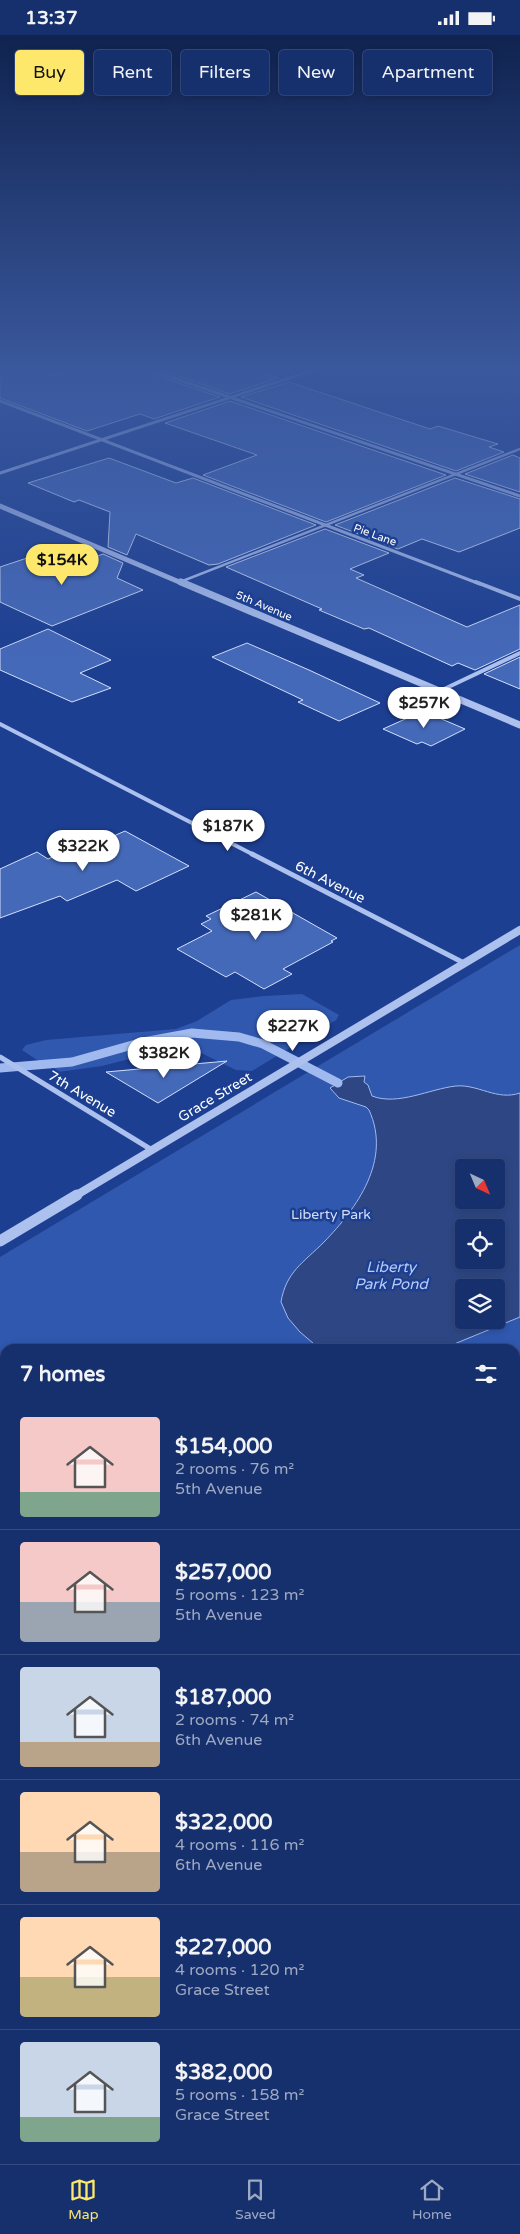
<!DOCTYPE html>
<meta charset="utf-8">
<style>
body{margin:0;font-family:"Varela Round",sans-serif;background:#233b75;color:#f1f3f6;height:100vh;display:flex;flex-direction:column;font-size:19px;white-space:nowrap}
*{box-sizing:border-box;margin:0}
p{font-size:16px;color:#9ea9c2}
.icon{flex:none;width:28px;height:28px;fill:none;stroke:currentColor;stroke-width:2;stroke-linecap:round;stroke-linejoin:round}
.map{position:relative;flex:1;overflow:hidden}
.drawer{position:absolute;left:0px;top:1309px;width:520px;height:821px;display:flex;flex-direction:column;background:#162f6d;border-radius:15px 15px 0 0;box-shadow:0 2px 8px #0003,0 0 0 1px #354a80}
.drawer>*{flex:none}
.guide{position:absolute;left:15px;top:15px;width:490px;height:45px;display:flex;gap:10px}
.needle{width:32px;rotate:136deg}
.fabs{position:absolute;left:455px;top:1124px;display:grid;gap:10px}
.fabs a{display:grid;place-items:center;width:50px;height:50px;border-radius:5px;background:#162f6d;box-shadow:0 2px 8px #0003,0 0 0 1px #354a80;font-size:25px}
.price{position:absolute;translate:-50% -42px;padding:0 11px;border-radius:18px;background:#fff;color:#222;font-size:16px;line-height:32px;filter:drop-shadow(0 1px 2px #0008)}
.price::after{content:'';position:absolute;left:50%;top:30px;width:15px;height:11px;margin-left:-8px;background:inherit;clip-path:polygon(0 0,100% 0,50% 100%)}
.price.selected{background:#fde86c;color:#111}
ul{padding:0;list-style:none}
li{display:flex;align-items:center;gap:15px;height:125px;padding:0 20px}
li+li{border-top:1px solid #354a80}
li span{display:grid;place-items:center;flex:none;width:140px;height:100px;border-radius:5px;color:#555}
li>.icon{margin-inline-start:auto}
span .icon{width:60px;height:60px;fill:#fffc;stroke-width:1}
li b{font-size:21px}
h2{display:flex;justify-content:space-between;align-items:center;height:60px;padding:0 20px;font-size:21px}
.pill{padding:0 18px;border-radius:5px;background:#162f6d;box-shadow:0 2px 8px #0003,0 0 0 1px #354a80;font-size:18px;line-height:45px}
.pill.selected{background:#fde86c;color:#111}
.status{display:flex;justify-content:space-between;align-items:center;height:35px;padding:0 25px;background:#162f6d;direction:ltr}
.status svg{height:14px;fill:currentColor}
.tab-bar{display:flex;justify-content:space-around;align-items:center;height:70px;border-top:1px solid #354a80;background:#162f6d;font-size:14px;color:#9ea9c2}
.tab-bar a{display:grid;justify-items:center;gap:2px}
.tab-bar .selected{color:#fde86c}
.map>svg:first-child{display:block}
.green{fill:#3058af;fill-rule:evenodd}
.water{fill:#2e4784;stroke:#a0baf0;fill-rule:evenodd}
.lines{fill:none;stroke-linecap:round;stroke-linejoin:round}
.stream{stroke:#a0baf0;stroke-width:9}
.building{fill:#4569b9;stroke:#d3dffa}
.service-far2{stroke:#adc1ee;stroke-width:2.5}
.service-far1{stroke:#adc1ee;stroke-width:4.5}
.service{stroke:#adc1ee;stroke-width:5.5}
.minor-far2{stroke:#adc1ee;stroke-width:3}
.minor-far1{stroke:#adc1ee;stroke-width:4}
.minor{stroke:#adc1ee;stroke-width:5}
.tertiary-far3{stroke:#adc1ee;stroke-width:5}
.tertiary-far2{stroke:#adc1ee;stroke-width:7}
.tertiary-far1{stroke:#adc1ee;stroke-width:8}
.tertiary{stroke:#adc1ee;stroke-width:11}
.labels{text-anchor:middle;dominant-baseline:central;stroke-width:5;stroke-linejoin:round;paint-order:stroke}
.far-street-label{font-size:11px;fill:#fff;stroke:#1d3f91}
.street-label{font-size:14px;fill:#fff;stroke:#1d3f91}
.park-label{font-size:14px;fill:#d3dffa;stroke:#1d3f91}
.water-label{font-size:15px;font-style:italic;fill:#b9ccf5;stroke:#1d3f91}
</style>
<div class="status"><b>13:37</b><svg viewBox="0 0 49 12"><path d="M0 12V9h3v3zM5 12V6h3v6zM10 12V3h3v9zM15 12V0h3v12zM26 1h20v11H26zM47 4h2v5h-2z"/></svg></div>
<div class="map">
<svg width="520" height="2129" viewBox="0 0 520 2129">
<rect width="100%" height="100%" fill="#1d3f91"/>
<g class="green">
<path d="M 520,910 L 520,2129 L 0,2129 L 0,1222 ZM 464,1132 L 496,1132 L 496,1165 L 464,1165 ZM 464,1192 L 496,1192 L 496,1225 L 464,1225 ZM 464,1252 L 496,1252 L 496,1285 L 464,1285 ZM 5,1314 L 515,1314 L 515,2125 L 5,2125 Z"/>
<path d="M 302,959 L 339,980 L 336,985 L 252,1036 L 236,1035 L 195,1015 L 164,1015 L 102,1031 L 58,1037 L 52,1035 L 22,1015 L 26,1010 L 46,1005 L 176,994 L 197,986 L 231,965 L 264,961 Z"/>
</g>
<g class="water">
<path d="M 365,1041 L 364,1047 L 368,1050 L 372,1061 C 398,1071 429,1054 456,1051 C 478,1049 497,1066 520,1058 L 520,1282 L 442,1314 L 320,1314 L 300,1297 L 288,1283 L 281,1267 C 286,1237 303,1228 324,1207 C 357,1173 392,1125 369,1075 L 366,1072 L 339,1063 L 330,1053 L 348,1042 ZM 464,1132 L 496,1132 L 496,1165 L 464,1165 ZM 464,1192 L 496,1192 L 496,1225 L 464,1225 ZM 464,1252 L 496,1252 L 496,1285 L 464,1285 Z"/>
<path d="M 520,1365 L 520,1454 L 515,1450 L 515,1372 Z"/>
</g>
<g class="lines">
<path class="stream" d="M 0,1033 L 72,1027 L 143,1007 L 192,998 L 239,1002 L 263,1009 L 338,1048"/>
</g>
<g class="building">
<path d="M 0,332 L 32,332 L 54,340 L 82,332 L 138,332 L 140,335 L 220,362 L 154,384 L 140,379 L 87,396 L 0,363 Z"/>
<path d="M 152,332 L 242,332 L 278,343 L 230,359 Z"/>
<path d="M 289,347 L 430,394 L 438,391 L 498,409 L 489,412 L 504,417 L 456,436 L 241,362 Z"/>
<path d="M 230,366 L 446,440 L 326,487 L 203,440 L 257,420 L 165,388 Z"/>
<path d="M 513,420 L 520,423 L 520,457 L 465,439 Z"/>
<path d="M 109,423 L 176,448 L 193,443 L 316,490 L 218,529 L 209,530 L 136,499 L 127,520 L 108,512 L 110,477 L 79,465 L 74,467 L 28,448 Z"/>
<path d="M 455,443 L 520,464 L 520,493 L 459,517 L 422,504 L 398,514 L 335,490 Z"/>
<path d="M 325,494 L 389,518 L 350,534 L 364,540 L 356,543 L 467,592 L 520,570 L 520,614 L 475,635 L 458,628 L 452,631 L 369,593 L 364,594 L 319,575 L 322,574 L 226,532 Z"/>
<path d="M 48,516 L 77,529 L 103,519 L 123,528 L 117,543 L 143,555 L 52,591 L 0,567 L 0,532 Z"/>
<path d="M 48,594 L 111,625 L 80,638 L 111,653 L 72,667 L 0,635 L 0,614 Z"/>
<path d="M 247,608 L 309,635 L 380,668 L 339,686 L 298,667 L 303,665 L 212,622 Z"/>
<path d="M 520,622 L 520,654 L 484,639 Z"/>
<path d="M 423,676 L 465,694 L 431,711 L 422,707 L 417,709 L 383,694 Z"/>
<path d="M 125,796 L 189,831 L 136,856 L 117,845 L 67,866 L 60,861 L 0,883 L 0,834 L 37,817 L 48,824 L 94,803 L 100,807 Z"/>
<path d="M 256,857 L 337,903 L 331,906 L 333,907 L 283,934 L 292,939 L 264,954 L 235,937 L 226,942 L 177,914 L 212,896 L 201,889 L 211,884 L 206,881 Z"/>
<path d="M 227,1026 L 158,1068 L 106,1037 Z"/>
</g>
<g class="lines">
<path class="service-far2" d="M 180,547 L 520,414"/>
<path class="service-far1" d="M 0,1473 L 5,1478"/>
<path class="service" d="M 515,1886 L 520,1888"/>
<g class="minor-far2">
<path d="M 141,332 L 520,461"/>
<path d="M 0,366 L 480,549"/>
<path d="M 0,438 L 323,332"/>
</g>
<g class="minor-far1">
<path d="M 476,547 L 520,564"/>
<path d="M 440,656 L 520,618"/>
<path d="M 0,689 L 254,820"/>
</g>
<g class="minor">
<path d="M 252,819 L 464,928"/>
<path d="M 0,1022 L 152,1115"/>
</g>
<path class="tertiary-far3" d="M 0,471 L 184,549"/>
<path class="tertiary-far2" d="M 181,547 L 520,690"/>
<path class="tertiary-far1" d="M 75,1161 L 520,895"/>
<path class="tertiary" d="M 0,1206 L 77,1160"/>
</g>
<linearGradient id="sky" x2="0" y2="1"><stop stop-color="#102350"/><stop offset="0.53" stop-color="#3a589d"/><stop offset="1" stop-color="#3a589d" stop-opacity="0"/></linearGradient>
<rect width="520" height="630" fill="url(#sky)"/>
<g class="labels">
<g class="far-street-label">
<text transform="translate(375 500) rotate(20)">Pie Lane</text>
<text transform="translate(264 571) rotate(23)">5th Avenue</text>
</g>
<g class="street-label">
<text transform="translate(330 847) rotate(27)">6th Avenue</text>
<text transform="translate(82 1059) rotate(31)">7th Avenue</text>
<text transform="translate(215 1062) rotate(-31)">Grace Street</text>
</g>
<g class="park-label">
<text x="331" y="1179">Liberty Park</text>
</g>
<g class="water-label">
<text x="391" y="1232">Liberty<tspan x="391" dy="17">Park Pond</tspan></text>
</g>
</g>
</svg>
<div class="fabs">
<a><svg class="needle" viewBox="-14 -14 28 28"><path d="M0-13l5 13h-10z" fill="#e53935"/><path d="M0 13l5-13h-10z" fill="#9ea9c2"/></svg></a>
<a><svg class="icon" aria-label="locate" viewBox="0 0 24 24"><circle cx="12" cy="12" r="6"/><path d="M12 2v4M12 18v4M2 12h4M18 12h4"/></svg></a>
<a><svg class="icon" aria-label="layers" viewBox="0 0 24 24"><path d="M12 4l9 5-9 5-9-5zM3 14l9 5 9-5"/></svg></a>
</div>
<b class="price selected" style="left:62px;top:551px">$154K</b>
<b class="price" style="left:424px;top:694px">$257K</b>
<b class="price" style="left:228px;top:817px">$187K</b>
<b class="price" style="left:83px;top:837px">$322K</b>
<b class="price" style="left:256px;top:906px">$281K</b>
<b class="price" style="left:293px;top:1017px">$227K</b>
<b class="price" style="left:164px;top:1044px">$382K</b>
<div class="guide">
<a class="pill selected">Buy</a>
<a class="pill">Rent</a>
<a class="pill">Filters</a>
<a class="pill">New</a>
<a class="pill">Apartment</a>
</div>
<section class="drawer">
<h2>7 homes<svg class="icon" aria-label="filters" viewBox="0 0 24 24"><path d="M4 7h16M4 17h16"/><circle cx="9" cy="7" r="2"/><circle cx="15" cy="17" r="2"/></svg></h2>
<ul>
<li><span style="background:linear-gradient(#f6c9c9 75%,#7fa58c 0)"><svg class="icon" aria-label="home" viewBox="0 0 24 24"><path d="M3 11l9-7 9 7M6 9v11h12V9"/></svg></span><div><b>$154,000</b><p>2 rooms · 76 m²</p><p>5th Avenue</p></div></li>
<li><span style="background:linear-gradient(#f6c9c9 60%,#9aa5b1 0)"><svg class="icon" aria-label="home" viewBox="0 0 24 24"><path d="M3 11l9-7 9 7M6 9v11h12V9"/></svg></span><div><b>$257,000</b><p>5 rooms · 123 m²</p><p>5th Avenue</p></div></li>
<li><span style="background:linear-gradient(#c9d6e8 75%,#b9a48a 0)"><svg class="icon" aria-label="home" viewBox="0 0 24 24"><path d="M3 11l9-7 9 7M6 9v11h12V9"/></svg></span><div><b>$187,000</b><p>2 rooms · 74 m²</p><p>6th Avenue</p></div></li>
<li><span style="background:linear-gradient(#ffd9b3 60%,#b9a48a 0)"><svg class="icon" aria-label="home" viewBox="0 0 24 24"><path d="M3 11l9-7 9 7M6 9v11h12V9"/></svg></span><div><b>$322,000</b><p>4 rooms · 116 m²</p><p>6th Avenue</p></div></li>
<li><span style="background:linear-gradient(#ffd9b3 60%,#c2b280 0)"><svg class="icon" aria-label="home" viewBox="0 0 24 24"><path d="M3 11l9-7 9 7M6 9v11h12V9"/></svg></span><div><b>$227,000</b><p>4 rooms · 120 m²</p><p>Grace Street</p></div></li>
<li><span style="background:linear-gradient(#c9d6e8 75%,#7fa58c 0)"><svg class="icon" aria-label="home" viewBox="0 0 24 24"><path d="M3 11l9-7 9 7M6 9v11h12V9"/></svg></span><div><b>$382,000</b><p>5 rooms · 158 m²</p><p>Grace Street</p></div></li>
</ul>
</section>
</div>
<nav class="tab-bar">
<a class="selected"><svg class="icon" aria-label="map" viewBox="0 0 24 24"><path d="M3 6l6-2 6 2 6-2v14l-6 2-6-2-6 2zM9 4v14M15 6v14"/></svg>Map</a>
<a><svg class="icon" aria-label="saved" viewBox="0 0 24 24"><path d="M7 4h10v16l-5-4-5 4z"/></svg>Saved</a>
<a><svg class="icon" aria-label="home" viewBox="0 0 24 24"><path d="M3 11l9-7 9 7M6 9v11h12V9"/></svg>Home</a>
</nav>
